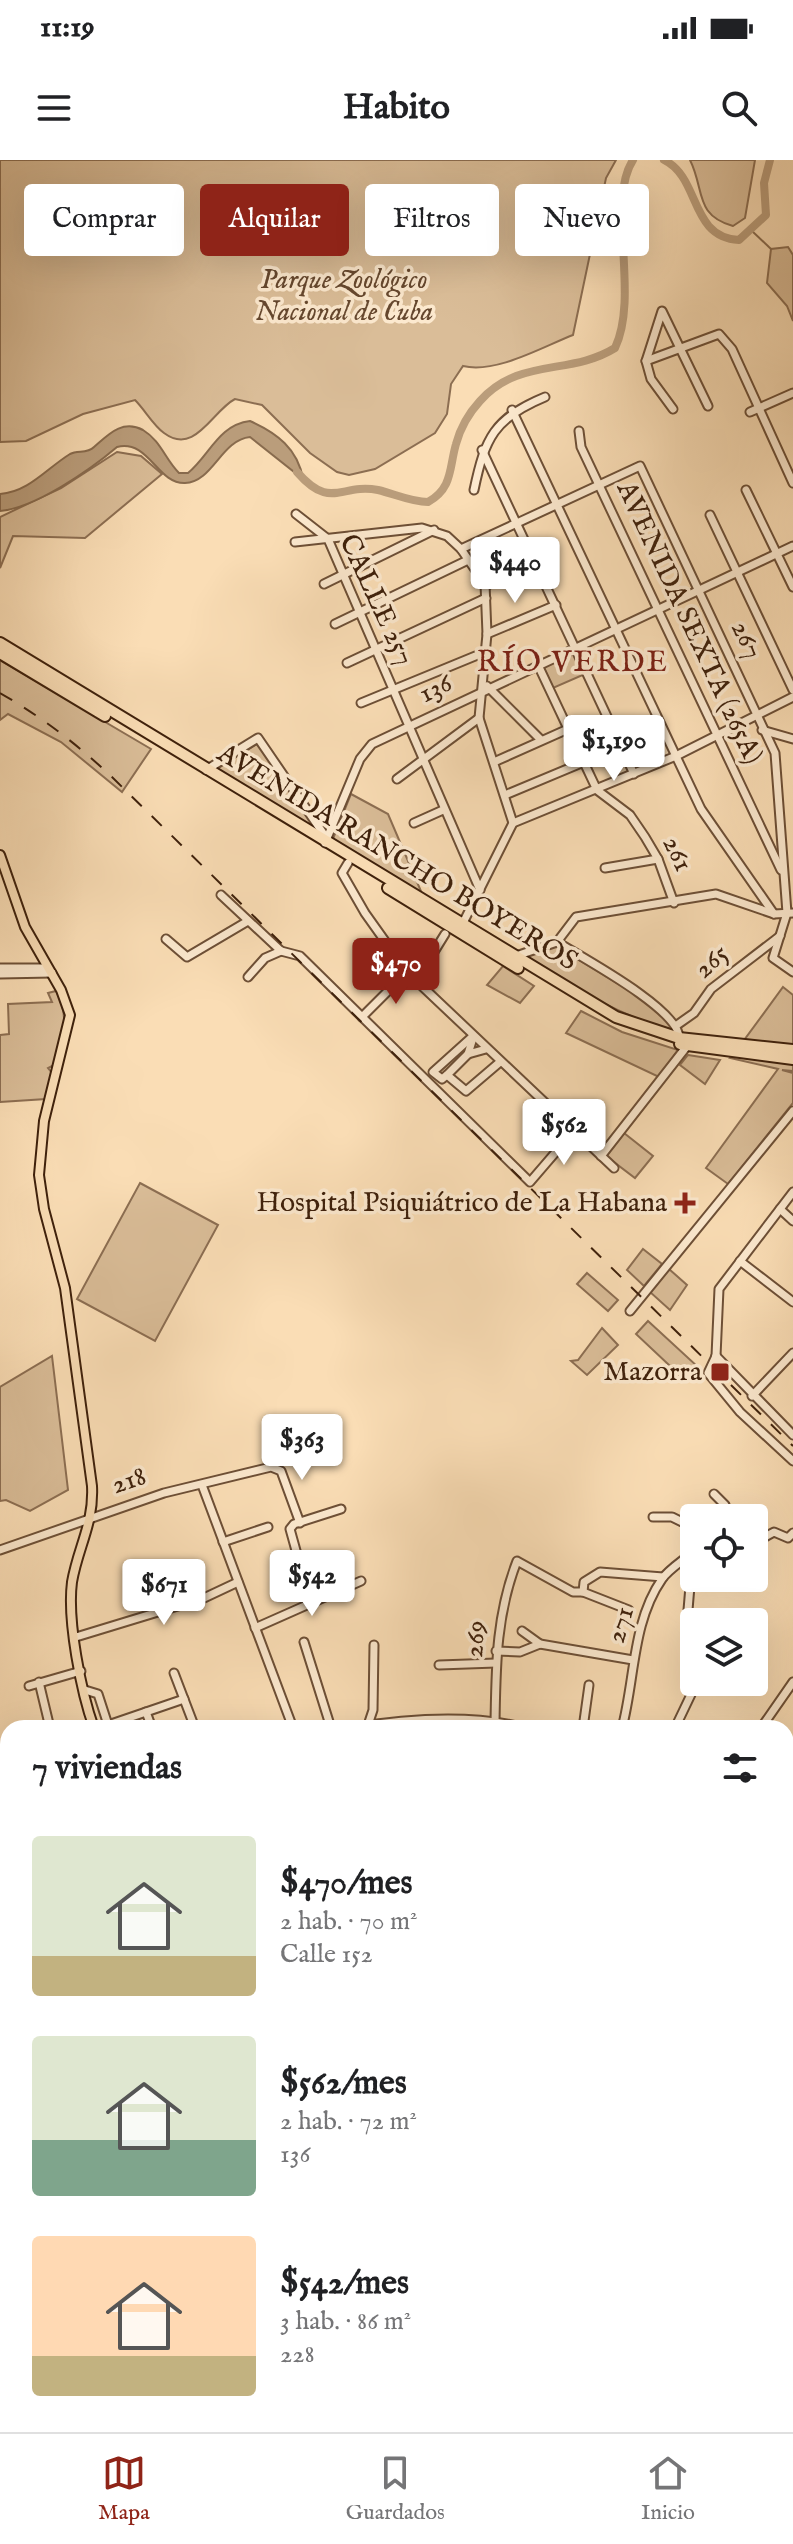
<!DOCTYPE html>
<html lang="es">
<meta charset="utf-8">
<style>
body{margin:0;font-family:"IM FELL English",serif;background:#f6f6f6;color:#202124;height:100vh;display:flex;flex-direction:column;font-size:30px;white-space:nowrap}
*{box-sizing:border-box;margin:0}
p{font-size:26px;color:#757577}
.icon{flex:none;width:44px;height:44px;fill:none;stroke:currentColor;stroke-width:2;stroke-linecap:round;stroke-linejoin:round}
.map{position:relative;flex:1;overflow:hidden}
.side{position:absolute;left:0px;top:1560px;width:794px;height:712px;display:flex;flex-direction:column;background:#fff;border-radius:24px 24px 0 0;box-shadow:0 8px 32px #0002}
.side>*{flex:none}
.banner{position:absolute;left:24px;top:24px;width:746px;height:72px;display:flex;gap:16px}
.controls{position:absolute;left:680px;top:1344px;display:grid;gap:16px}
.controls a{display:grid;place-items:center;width:88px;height:88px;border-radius:8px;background:#fff;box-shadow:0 8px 32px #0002;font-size:40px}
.price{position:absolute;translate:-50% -68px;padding:0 18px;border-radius:8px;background:#fff;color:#222;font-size:26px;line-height:52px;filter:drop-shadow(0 2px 4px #0008)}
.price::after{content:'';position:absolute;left:50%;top:48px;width:24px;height:18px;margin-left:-12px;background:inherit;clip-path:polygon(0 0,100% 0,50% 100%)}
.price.on{background:#8f2418;color:#fff}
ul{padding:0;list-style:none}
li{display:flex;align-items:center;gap:24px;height:200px;padding:0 32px}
li span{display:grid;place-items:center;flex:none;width:224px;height:160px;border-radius:8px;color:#555}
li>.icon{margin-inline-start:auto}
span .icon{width:96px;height:96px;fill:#fffc;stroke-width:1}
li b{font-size:34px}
h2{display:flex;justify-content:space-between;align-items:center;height:96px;padding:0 32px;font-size:34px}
.tag{padding:0 28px;border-radius:8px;background:#fff;box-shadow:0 8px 32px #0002;font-size:28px;line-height:72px}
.tag.on{background:#8f2418;color:#fff}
.status{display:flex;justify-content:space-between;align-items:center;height:56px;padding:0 40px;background:#fff;direction:ltr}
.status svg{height:22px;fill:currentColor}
header{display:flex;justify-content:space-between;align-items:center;height:104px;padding:0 32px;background:#fff;font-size:36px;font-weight:800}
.menu{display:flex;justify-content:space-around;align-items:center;height:112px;border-top:2px solid #e0e0e0;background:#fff;font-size:22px;color:#757577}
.menu a{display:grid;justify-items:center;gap:4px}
.menu .on{color:#8f2418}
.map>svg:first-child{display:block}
.green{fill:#dabd98;stroke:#8c6e52;stroke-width:2}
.water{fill:#ba9d7b;stroke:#886b4e;stroke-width:2}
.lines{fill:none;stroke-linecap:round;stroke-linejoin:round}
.stream{stroke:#886b4e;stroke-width:2}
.river{stroke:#ba9d7b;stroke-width:8}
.minor-casing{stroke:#6d4f36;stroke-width:11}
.major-casing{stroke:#3e200b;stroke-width:12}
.highway-casing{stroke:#3e200b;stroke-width:14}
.minor{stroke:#fce9cf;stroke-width:7}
.major{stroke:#faddb5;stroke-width:8}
.highway{stroke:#faddb5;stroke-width:10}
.rail{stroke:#3e200b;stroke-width:2;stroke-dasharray:14 14;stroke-linecap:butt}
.poi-dot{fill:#8f2418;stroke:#fce9cf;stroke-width:3}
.labels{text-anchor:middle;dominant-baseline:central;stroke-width:7;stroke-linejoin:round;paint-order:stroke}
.park-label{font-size:28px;font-style:italic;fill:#65472e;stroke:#fce9cf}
.street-label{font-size:28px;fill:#3e200b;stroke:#fce9cf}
.poi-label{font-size:28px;fill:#3e200b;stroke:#fce9cf;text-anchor:end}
.neighbourhood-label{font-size:30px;letter-spacing:2px;fill:#7a1f14;stroke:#fce9cf}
</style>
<div class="status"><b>11:19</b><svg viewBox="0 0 49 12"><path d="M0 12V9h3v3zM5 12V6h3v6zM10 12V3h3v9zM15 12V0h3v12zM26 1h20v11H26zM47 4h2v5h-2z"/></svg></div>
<header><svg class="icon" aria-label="menu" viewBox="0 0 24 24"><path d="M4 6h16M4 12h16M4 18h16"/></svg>Habito<svg class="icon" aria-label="search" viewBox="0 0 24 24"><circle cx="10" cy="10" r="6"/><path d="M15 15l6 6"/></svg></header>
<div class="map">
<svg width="793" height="2272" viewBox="0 0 793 2272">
<rect width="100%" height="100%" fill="#faddb5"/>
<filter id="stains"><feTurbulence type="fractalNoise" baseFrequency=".0025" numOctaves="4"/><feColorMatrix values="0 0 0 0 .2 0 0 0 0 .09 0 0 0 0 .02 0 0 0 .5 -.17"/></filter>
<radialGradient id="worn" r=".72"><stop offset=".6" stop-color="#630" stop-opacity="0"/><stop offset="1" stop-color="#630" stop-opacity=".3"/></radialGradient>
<g class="green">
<path d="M 0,0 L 616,0 L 606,18 L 573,175 C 542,187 496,214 463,206 L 451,224 L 447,254 L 435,273 L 375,309 L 349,315 L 337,312 L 310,293 L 262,245 L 235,239 C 212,251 195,296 164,273 C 153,265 145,250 135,240 L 83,254 L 26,281 L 0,282 Z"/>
<path d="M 690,0 L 755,0 L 745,58 L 733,66 C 694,55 705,30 690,0 Z"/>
<path d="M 788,87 L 793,95 L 793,161 L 787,146 L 767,123 L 771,89 Z"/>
<path d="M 117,292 L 141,296 L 162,314 L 85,378 L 13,376 L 0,408 L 0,357 L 61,328 Z"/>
<path d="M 574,491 L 585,514 L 553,528 L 543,506 Z"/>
<path d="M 0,500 L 151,589 L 122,632 L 61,582 L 8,554 L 0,560 Z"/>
<path d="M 258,583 L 317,671 L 217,609 Z"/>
<path d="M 351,634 L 388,654 L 423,736 L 333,679 Z"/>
<path d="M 554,785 L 661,850 L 677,873 C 621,856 575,829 525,797 Z"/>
<path d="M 503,806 L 534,826 L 520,843 L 487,825 Z"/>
<path d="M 783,827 L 793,835 L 793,887 L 742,883 Z"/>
<path d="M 56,831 C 71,856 62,880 54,905 L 48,908 L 52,913 L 46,939 L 0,942 L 0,875 L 9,874 L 8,844 L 52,842 L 48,833 Z"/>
<path d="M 581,851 L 622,872 L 678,890 L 659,917 L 566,873 Z"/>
<path d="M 688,895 L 720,900 L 705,924 L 680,905 Z"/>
<path d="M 732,896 L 793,902 L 793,911 L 782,910 L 793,913 L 793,943 L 728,1024 L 706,1008 L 778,909 L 730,898 Z"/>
<path d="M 624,973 L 653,996 L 635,1018 L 606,996 Z"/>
<path d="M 140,1023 L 218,1065 L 155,1181 L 77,1139 Z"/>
<path d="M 643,1089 L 662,1104 L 644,1126 L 627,1110 Z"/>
<path d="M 669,1109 L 687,1125 L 670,1150 L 650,1132 Z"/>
<path d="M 587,1113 L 618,1140 L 608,1151 L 577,1124 Z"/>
<path d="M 648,1161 L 698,1207 L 686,1221 L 636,1174 Z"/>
<path d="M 602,1168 L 618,1185 L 587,1215 L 571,1201 L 578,1200 Z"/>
<path d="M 52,1196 L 68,1330 L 30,1351 L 6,1340 L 0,1341 L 0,1227 Z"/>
<path d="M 0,1734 L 8,1739 L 8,1798 L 0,1814 Z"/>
<path d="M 0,1834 L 8,1837 L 8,2124 L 0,2124 Z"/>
</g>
<path class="water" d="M 250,261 C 277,273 298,289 303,319 L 250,277 C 221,280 213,322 185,323 C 157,324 149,279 117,287 C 90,310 35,348 0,351 L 0,334 C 29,332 47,308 70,294 C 78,290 87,294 94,287 C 108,275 122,259 143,270 C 161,281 165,299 179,313 L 188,313 C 210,295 218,265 250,261 Z"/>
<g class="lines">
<path class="stream" d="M 752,71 L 771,89"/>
<g class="river">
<path d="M 664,0 C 701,18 689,77 739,80 L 766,55 L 764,23 L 770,0"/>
<path d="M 297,312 C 331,351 340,323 378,330 C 395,334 411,342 428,342 C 453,328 449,308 456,284 C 460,269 469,253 480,241 C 519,197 570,216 615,188 C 640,136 606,41 633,0"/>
</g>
<g class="minor-casing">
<g id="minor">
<path d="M 646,201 L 719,174 L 732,189 L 793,323"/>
<path d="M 673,249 L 651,219 L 646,201 L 662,151 L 708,246"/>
<path d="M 512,250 L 701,649 L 774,754"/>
<path d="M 750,252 L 793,233"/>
<path d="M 579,271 L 581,287 L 781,710"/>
<path d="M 482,290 L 634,614"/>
<path d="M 474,330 C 485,278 494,258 545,237"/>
<path d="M 746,330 L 793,427"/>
<path d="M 296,354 L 328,379 L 480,730"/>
<path d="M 710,355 L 793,530"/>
<path d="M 295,382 L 422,368 L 447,376 L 461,389 L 485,424 L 487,474 L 479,558 L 513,663"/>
<path d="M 461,389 L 640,306 L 775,593 L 787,753 L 773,798 L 793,812"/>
<path d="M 324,424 L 434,370"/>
<path d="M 485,426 L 537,403"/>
<path d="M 335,464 L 468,400"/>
<path d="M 487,474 L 556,445"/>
<path d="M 347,503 L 486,438"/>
<path d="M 538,505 L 597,630 L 630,655 L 645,677 L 658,699 L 674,743"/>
<path d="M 487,526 L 541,580"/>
<path d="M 361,543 L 485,492"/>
<path d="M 762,570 L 793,579"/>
<path d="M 494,602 L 568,569"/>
<path d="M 206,610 L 258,578 L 327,679"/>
<path d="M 397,619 L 479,558"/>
<path d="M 505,635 L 584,602"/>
<path d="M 414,663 L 443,650"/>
<path d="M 325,683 L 360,599 L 372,584 L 793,386"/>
<path d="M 348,703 L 342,713 L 365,753 L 407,812 L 614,1008"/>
<path d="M 605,708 L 658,699"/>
<path d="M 221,735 L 281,791 L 300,796 L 530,1022 L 573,972"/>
<path d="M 462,765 L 513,663 L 676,596 L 793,537"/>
<path d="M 166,779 L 187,797 L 248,761"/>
<path d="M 557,782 C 583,798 680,850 679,878"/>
<path d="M 516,796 L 557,782 L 576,757 L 716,734 L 774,754 L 793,753"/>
<path d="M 0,808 L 48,808"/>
<path d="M 0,814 L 52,813"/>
<path d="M 248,817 L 265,798 L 281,791"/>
<path d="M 416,821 L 445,774"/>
<path d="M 362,857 L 407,812"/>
<path d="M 677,865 L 694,853 L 711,829 L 780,776"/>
<path d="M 473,876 L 433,912 L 442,919 L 447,915 L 466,931 L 500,902"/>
<path d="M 473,878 L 468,894 L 486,889"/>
<path d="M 447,915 L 468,894"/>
<path d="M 601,996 L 687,886"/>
<path d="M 780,1049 L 793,1061"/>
<path d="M 740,1101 L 793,1142"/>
<path d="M 630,1151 L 793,951"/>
<path d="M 716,1196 L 719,1129 L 793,1032"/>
<path d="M 716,1196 L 708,1213 L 740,1252 L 793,1301"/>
<path d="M 716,1196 L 793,1275"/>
<path d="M 752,1236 L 793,1193"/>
<path d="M 202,1325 L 293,1568"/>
<path d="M 714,1334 L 725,1345 L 720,1358"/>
<path d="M 653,1357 L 672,1357 L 694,1368"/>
<path d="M 223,1382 L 268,1367"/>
<path d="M 754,1383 L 774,1372 L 788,1378 L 793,1373"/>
<path d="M 0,1390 L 164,1333 L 271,1307 L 281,1311 L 300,1363"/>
<path d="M 583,1432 L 584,1422 L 600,1412 L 663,1417"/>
<path d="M 310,1441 L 290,1369 L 294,1364 L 341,1349"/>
<path d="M 688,1450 L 690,1426 L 697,1418"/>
<path d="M 255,1468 L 361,1421"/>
<path d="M 522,1471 L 540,1484"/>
<path d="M 76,1477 L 204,1438 L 238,1422"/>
<path d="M 304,1482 L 331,1568"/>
<path d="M 496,1491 L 520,1492 L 540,1484 L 633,1500"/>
<path d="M 439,1505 L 496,1503"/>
<path d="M 174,1513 L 195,1568"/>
<path d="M 39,1522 L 50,1568"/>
<path d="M 29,1526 L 81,1511"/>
<path d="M 85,1530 L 98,1534 L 109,1568"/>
<path d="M 146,1552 L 152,1568"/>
<path d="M 495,1563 C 496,1506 496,1455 517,1401 L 573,1432 L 583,1432 L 629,1450"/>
<path d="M 108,1565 L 184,1539"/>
<path d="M 368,1565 L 373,1550 L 374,1485"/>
<path d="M 349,1568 C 404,1559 470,1553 525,1568"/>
<path d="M 583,1568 L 589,1525"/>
<path d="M 622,1568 C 635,1520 632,1462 662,1419 C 669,1409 684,1400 694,1391"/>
<path d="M 675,1568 L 697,1522"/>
<path d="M 761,1568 L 793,1522"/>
<path d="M 786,1743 L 793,1745"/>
<path d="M 786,1839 L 793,1841"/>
<path d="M 786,1845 L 793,1847"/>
<path d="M 786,1943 L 793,1945"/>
<path d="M 786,2041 L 793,2043"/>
<path d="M 786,2139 L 793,2142"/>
<path d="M 786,2240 L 793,2242"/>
<path d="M 0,2267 L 10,2272"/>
</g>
</g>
<g class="major-casing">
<g id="major">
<path d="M 0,695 L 25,767 L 61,830 L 70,855 L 44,961 L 39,1015 L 44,1049 L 65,1128 L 92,1326 C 94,1364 78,1387 72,1422 C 67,1460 81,1532 94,1568"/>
<path d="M 248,2264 L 249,2272"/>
</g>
</g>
<g class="highway-casing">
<g id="highway">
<path d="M 0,483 L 616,857 L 679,878 L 793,890"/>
<path d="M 0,493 L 105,556"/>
<path d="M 388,728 L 518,808"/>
<path d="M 680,884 L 793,899"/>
<path d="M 0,2149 L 8,2149"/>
<path d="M 0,2159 L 8,2158"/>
<path d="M 786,2259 L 793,2261"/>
<path d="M 770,2264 L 793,2271"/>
</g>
</g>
<use href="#minor" class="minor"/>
<use href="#major" class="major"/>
<use href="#highway" class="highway"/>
<g class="rail">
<path d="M 0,533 C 42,557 78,585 113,618 L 793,1286"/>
<path d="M 792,1725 L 793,1724"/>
</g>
</g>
<g class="poi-dot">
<path d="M681 1031h8v8h8v8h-8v8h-8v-8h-8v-8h8z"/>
<rect x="710" y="1202" width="20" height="20" rx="4"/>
</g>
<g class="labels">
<g class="park-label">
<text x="344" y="120">Parque Zoológico<tspan x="344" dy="32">Nacional de Cuba</tspan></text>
</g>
<g class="street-label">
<text transform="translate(376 440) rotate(65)">CALLE 257</text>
<text transform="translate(689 463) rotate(65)">AVENIDA SEXTA (265A)</text>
<text transform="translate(746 480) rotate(65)">267</text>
<text transform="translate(436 529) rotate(-26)">136</text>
<text transform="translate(677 694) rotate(65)">261</text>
<text transform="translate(397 698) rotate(31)">AVENIDA RANCHO BOYEROS</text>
<text transform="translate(712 802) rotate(-41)">265</text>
<text transform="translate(129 1321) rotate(-18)">218</text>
<text transform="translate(621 1465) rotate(-73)">271</text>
<text transform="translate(476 1479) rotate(-85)">269</text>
</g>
<g class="poi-label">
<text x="667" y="1043">Hospital Psiquiátrico de La Habana</text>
<text x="702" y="1212">Mazorra</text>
</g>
<g class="neighbourhood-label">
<text x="573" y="503">RÍO VERDE</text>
</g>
</g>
<rect width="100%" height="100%" filter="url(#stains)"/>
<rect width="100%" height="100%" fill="url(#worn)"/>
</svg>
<div class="controls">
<a><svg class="icon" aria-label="locate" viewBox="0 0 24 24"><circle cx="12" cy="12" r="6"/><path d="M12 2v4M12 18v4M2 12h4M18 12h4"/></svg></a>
<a><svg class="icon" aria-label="layers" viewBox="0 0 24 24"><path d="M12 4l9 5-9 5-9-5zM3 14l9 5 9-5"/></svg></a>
</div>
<b class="price" style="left:515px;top:445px">$440</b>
<b class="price" style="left:614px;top:623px">$1,190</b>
<b class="price on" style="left:396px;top:846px">$470</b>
<b class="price" style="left:564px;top:1007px">$562</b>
<b class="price" style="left:302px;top:1322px">$363</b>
<b class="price" style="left:312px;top:1458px">$542</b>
<b class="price" style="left:164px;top:1467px">$671</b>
<div class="banner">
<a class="tag">Comprar</a>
<a class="tag on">Alquilar</a>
<a class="tag">Filtros</a>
<a class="tag">Nuevo</a>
</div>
<section class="side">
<h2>7 viviendas<svg class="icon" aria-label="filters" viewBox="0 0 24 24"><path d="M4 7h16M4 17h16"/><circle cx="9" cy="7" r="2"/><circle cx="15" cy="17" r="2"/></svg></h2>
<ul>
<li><span style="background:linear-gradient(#dfe7d0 75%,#c2b280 0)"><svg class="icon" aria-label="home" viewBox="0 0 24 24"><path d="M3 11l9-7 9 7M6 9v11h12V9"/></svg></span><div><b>$470/mes</b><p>2 hab. · 70 m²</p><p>Calle 152</p></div></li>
<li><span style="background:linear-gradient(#dfe7d0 65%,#7fa58c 0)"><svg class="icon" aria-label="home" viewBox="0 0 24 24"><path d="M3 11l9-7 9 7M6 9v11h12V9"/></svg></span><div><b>$562/mes</b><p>2 hab. · 72 m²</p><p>136</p></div></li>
<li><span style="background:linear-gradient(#ffd9b3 75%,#c2b280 0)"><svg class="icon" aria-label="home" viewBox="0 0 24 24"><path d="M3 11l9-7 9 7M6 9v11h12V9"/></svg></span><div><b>$542/mes</b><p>3 hab. · 86 m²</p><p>228</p></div></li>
</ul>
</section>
</div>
<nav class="menu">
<a class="on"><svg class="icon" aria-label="map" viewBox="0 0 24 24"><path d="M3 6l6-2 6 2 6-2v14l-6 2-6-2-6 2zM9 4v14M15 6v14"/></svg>Mapa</a>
<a><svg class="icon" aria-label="saved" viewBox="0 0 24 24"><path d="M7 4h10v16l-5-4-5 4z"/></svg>Guardados</a>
<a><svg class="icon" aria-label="home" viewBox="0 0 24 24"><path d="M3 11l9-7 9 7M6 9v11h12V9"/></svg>Inicio</a>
</nav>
